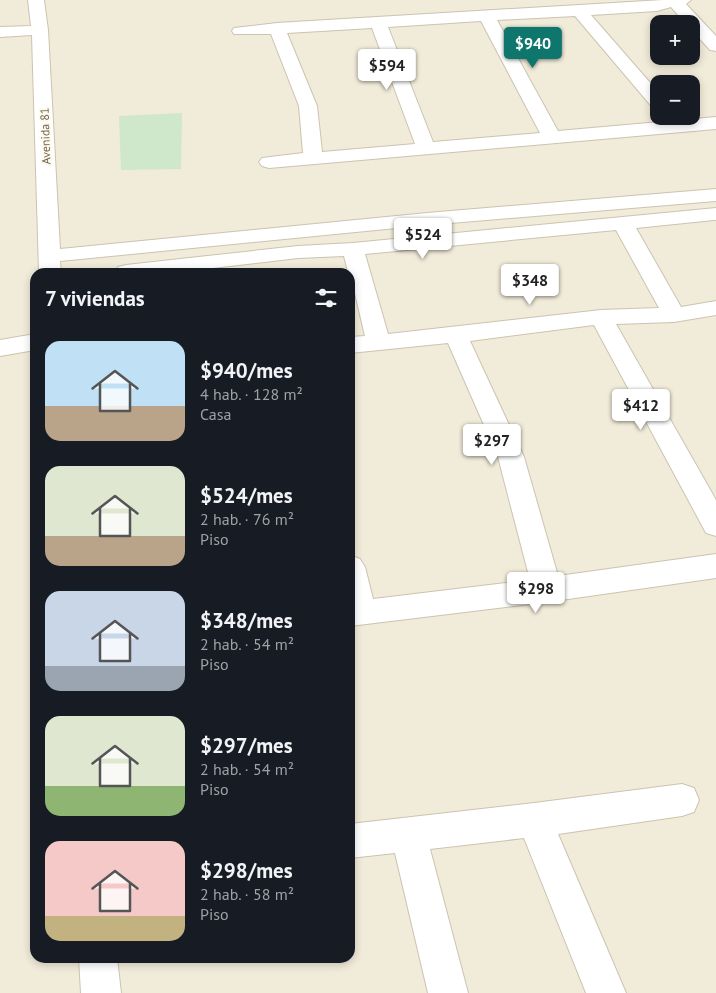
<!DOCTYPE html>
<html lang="es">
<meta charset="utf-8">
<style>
body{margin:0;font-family:"PT Sans",sans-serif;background:#20242c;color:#f1f3f6;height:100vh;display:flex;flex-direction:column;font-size:19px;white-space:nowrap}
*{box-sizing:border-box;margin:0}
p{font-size:16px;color:#9ea1a6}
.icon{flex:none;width:28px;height:28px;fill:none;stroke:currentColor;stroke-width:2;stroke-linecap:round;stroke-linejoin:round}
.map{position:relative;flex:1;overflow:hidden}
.panel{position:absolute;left:30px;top:268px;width:325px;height:695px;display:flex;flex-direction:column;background:#171b24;border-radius:15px;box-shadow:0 2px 8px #0003}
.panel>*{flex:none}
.tools{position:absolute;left:650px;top:15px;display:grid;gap:10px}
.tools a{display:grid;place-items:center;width:50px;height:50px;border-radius:10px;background:#171b24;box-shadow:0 2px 8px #0003;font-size:25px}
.price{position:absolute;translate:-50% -42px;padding:0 11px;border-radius:5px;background:#fff;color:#222;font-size:16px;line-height:32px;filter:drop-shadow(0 1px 2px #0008)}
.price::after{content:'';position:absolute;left:50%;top:30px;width:15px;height:11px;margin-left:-8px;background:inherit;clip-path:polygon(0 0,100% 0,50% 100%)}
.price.on{background:#0f766e;color:#fff}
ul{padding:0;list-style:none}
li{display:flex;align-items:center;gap:15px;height:125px;padding:0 15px}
li span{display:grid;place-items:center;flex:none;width:140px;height:100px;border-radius:15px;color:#555}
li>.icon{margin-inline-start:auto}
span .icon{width:60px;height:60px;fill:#fffc;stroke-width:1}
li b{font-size:21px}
h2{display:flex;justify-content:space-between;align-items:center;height:60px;padding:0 15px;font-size:21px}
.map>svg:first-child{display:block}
.residential{fill:#f1ebd9;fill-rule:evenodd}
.green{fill:#cfe7ca}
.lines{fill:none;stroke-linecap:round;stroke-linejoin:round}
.minor-casing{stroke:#ccc3b1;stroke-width:2}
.minor{fill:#fff;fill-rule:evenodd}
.labels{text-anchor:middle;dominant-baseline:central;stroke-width:4.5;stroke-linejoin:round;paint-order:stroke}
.far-street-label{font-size:12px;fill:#736450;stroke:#fdfbf0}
</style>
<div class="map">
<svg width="716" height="993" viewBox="0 0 716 993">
<rect width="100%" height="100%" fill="#fbf8ea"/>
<path class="residential" d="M 0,0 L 716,0 L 716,993 L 0,993 ZM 659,24 L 691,24 L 691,56 L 659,56 ZM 659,84 L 691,84 L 691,116 L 659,116 ZM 35,272 L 350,272 L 350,958 L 35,958 Z"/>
<path class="green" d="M 182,113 L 181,169 L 121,170 L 119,116 Z"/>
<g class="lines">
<g class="minor-casing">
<g id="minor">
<path d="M 28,0 L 44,0 L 48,30 L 60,249 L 427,213 L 716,189 L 716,201 L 427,225 L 60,261 L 61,272 L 39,272 L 32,35 L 0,37 L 0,27 L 31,26 Z"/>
<path d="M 663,0 L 691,0 L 686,4 L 716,36 L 716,51 L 710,50 L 691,29 L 691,24 L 686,24 L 671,7 L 657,11 L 591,15 L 659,93 L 659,109 L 653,108 L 575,16 L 497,20 L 558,131 L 716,117 L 716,129 L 269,168 L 262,166 L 259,162 L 262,158 L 303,153 L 299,106 L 271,34 L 234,34 L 232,31 L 234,28 L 277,23 ZM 481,21 L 540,133 L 433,142 L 388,27 ZM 372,28 L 415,144 L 322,152 L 317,106 L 287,33 Z"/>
<path d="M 716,208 L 716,220 L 714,220 L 636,228 L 681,307 L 716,301 L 716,315 L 674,322 L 616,324 L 716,500 L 716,536 L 706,533 L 594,325 L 470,341 L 524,457 L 558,576 L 716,554 L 716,578 L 547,602 L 350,626 L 350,555 L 360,559 L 365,567 L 373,599 L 530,580 L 498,457 L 448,343 L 350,353 L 350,337 L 365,336 L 350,272 L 348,272 L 344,256 L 298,258 L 178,272 L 115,272 L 118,267 L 126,265 L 298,246 L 353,243 ZM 616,230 L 659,308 L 601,310 L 388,334 L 365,254 Z"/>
<path d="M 35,334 L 35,350 L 0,356 L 0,340 Z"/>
<path d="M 682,784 L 694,788 L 699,800 L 694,812 L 682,816 L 558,834 L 626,993 L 586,993 L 524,838 L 430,849 L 468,993 L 428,993 L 395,853 L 350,858 L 350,824 L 534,803 Z"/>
<path d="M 79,958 L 117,958 L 121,993 L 81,993 Z"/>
</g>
</g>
<use href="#minor" class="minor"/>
</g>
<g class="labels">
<g class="far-street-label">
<text transform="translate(45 136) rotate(-92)">Avenida 81</text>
</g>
</g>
</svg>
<div class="tools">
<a>+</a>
<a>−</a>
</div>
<b class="price on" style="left:533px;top:69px">$940</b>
<b class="price" style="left:387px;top:91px">$594</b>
<b class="price" style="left:423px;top:260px">$524</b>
<b class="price" style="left:530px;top:306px">$348</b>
<b class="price" style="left:641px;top:431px">$412</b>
<b class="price" style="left:492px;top:466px">$297</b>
<b class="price" style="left:536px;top:614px">$298</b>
<section class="panel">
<h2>7 viviendas<svg class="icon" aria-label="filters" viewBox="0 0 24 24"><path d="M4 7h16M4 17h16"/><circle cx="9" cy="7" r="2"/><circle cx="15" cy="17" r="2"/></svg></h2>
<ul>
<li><span style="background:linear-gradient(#bfe0f5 65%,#b9a48a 0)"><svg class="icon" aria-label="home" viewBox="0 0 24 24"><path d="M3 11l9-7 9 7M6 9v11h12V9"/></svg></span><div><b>$940/mes</b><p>4 hab. · 128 m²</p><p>Casa</p></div></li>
<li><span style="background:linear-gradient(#dfe7d0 70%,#b9a48a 0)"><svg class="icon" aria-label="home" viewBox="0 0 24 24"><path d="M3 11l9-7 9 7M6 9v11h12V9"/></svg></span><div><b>$524/mes</b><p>2 hab. · 76 m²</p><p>Piso</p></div></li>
<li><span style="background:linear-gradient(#c9d6e8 75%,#9aa5b1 0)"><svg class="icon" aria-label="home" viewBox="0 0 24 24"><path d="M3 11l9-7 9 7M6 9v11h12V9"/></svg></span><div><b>$348/mes</b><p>2 hab. · 54 m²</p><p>Piso</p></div></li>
<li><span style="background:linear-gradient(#dfe7d0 70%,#8fb573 0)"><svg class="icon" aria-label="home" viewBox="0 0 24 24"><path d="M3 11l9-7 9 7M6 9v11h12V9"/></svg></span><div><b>$297/mes</b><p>2 hab. · 54 m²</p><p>Piso</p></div></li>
<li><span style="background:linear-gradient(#f6c9c9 75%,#c2b280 0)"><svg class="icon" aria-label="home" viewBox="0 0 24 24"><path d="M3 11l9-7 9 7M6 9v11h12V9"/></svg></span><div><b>$298/mes</b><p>2 hab. · 58 m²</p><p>Piso</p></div></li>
</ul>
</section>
</div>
